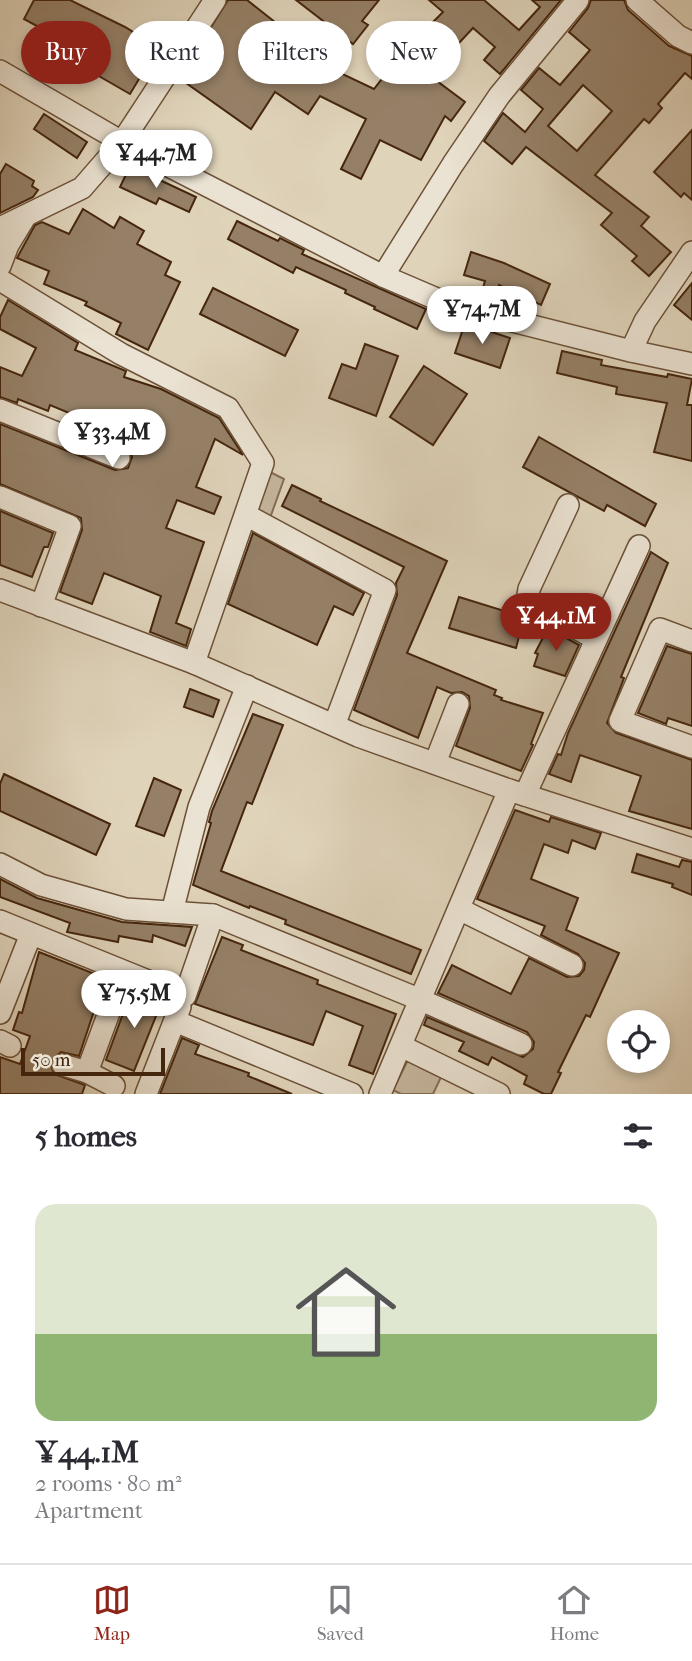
<!DOCTYPE html>
<meta charset="utf-8">
<style>
body{margin:0;font-family:"IM FELL French Canon",serif;background:#f2f2f3;color:#2b2b33;height:100vh;display:flex;flex-direction:column;font-size:26px;white-space:nowrap}
*{box-sizing:border-box;margin:0}
p{font-size:23px;color:#7c7c81}
.icon{flex:none;width:38px;height:38px;fill:none;stroke:currentColor;stroke-width:2;stroke-linecap:round;stroke-linejoin:round}
.map{position:relative;height:1094px;overflow:hidden}
.sheet{display:flex;flex-direction:column;background:#fff;flex:1}
.sheet>*{flex:none}
.top-card{position:absolute;left:21px;top:21px;width:651px;height:63px;display:flex;gap:14px}
.fabs{position:absolute;left:607px;top:1010px;display:grid;gap:14px}
.fabs a{display:grid;place-items:center;width:63px;height:63px;border-radius:50%;background:#fff;box-shadow:0 4px 10px #0003;font-size:35px}
.scale{position:absolute;left:21px;bottom:18px;width:144px;box-sizing:border-box;padding-left:7px;border:4px solid #45260d;border-top:0;font-size:19px;line-height:24px;white-space:nowrap;color:#45260d;-webkit-text-stroke:5px #eae2d2;paint-order:stroke}
.price{position:absolute;translate:-50% -60px;padding:0 16px;border-radius:24px;background:#fff;color:#222;font-size:23px;line-height:46px;filter:drop-shadow(0 2px 4px #0008)}
.price::after{content:'';position:absolute;left:50%;top:42px;width:21px;height:16px;margin-left:-10px;background:inherit;clip-path:polygon(0 0,100% 0,50% 100%)}
.price.selected{background:#8f2418;color:#fff}
ul{padding:0;list-style:none}
li{display:grid;align-content:center;gap:14px;height:371px;padding:0 35px}
li+li{border-top:2px solid #e1e1e2}
li span{display:grid;place-items:center;height:217px;border-radius:21px;color:#555}
li>.icon{margin-inline-start:auto}
span .icon{width:126px;height:126px;fill:#fffc;stroke-width:1}
li b{font-size:30px}
h2{display:flex;justify-content:space-between;align-items:center;height:84px;padding:0 35px;font-size:30px}
.chip{padding:0 24px;border-radius:32px;background:#fff;box-shadow:0 4px 10px #0003;font-size:24px;line-height:63px}
.chip.selected{background:#8f2418;color:#fff}
.dock{display:flex;justify-content:space-around;align-items:center;height:98px;border-top:2px solid #e1e1e2;background:#fff;font-size:19px;color:#7c7c81}
.dock a{display:grid;justify-items:center;gap:4px}
.dock .selected{color:#8f2418}
.map>svg:first-child{display:block}
.green{fill:#c5b69d;stroke:#856e55;stroke-width:2}
.building{fill:#958067;stroke:#45260d;stroke-width:2;fill-rule:evenodd}
.lines{fill:none;stroke-linecap:round;stroke-linejoin:round}
.minor-casing{stroke:#6c5138;stroke-width:24}
.minor{stroke:#eae2d2;stroke-width:21}
</style>
<div class="map">
<svg width="692" height="1094" viewBox="0 0 692 1094">
<rect width="100%" height="100%" fill="#dfd3ba"/>
<filter id="stains"><feTurbulence type="fractalNoise" baseFrequency=".00286" numOctaves="4"/><feColorMatrix values="0 0 0 0 .2 0 0 0 0 .09 0 0 0 0 .02 0 0 0 .5 -.17"/></filter>
<radialGradient id="worn" r=".72"><stop offset=".6" stop-color="#630" stop-opacity="0"/><stop offset="1" stop-color="#630" stop-opacity=".3"/></radialGradient>
<g class="green">
<path d="M 270,472 L 284,479 L 270,518 L 254,512 Z"/>
<path d="M 409,1058 L 442,1075 L 433,1094 L 401,1094 L 393,1090 Z"/>
</g>
<g class="building">
<path d="M 34,0 L 70,0 L 125,27 L 165,52 L 153,67 L 148,64 L 130,94 L 97,75 L 109,54 L 75,36 L 70,44 L 24,19 Z"/>
<path d="M 228,0 L 247,0 L 309,49 L 314,43 L 340,60 L 343,66 L 338,72 L 374,89 L 402,53 L 443,12 L 429,0 L 484,0 L 519,30 L 540,7 L 532,0 L 561,0 L 500,74 L 484,60 L 495,47 L 473,28 L 429,75 L 465,102 L 451,121 L 445,116 L 421,160 L 380,140 L 361,179 L 341,169 L 366,119 L 320,96 L 308,114 L 275,92 L 251,129 L 179,78 Z"/>
<path d="M 296,0 L 379,0 L 362,21 L 368,25 L 353,44 Z"/>
<path d="M 591,0 L 624,0 L 628,10 L 669,46 L 692,56 L 692,79 L 685,73 L 658,104 L 662,108 L 649,123 L 644,119 L 595,175 L 649,217 L 641,226 L 671,252 L 649,276 L 632,261 L 637,256 L 601,225 L 612,213 L 526,147 L 512,164 L 484,141 L 503,113 L 525,132 L 543,109 L 521,90 L 539,68 L 560,85 L 590,50 L 569,32 L 588,8 ZM 583,85 L 612,111 L 577,151 L 548,126 Z"/>
<path d="M 44,114 L 87,142 L 77,158 L 34,129 Z"/>
<path d="M 692,130 L 692,200 L 684,193 L 681,197 L 654,172 Z"/>
<path d="M 6,164 L 34,181 L 32,186 L 38,190 L 33,197 L 0,213 L 0,174 Z"/>
<path d="M 130,166 L 196,197 L 189,212 L 159,198 L 156,204 L 120,187 Z"/>
<path d="M 83,209 L 114,228 L 120,217 L 144,231 L 137,244 L 171,262 L 165,275 L 180,282 L 148,350 L 116,334 L 121,323 L 85,305 L 87,302 L 44,284 L 49,271 L 17,258 L 35,225 L 42,222 L 69,234 Z"/>
<path d="M 237,221 L 278,241 L 280,238 L 304,250 L 302,254 L 426,309 L 417,329 L 374,309 L 375,307 L 345,293 L 346,290 L 296,267 L 293,273 L 228,239 Z"/>
<path d="M 471,252 L 504,263 L 550,284 L 541,305 L 499,285 L 497,292 L 483,288 L 485,281 L 464,275 Z"/>
<path d="M 692,283 L 692,320 L 674,305 Z"/>
<path d="M 213,288 L 298,330 L 285,356 L 200,314 Z"/>
<path d="M 8,300 L 78,343 L 75,350 L 126,371 L 124,377 L 161,389 L 219,418 L 243,455 L 215,439 L 196,487 L 221,497 L 214,514 L 177,500 L 166,528 L 204,542 L 176,623 L 191,629 L 186,646 L 150,632 L 161,596 L 104,573 L 92,604 L 60,592 L 82,530 L 81,518 L 0,484 L 0,424 L 115,470 L 128,468 L 132,457 L 129,449 L 117,443 L 120,434 L 50,405 L 48,411 L 18,399 L 17,403 L 0,397 L 0,367 L 22,376 L 36,348 L 0,329 L 0,317 Z"/>
<path d="M 465,323 L 510,338 L 500,368 L 455,353 Z"/>
<path d="M 365,344 L 398,356 L 376,416 L 329,398 L 342,364 L 356,369 Z"/>
<path d="M 562,351 L 602,360 L 601,365 L 667,377 L 668,374 L 692,379 L 687,405 L 692,405 L 692,461 L 654,452 L 667,403 L 616,394 L 617,387 L 557,373 Z"/>
<path d="M 424,366 L 467,394 L 433,445 L 390,417 Z"/>
<path d="M 539,437 L 656,504 L 645,526 L 607,505 L 604,511 L 523,467 Z"/>
<path d="M 292,485 L 321,499 L 320,501 L 447,561 L 407,653 L 496,690 L 494,695 L 502,698 L 501,700 L 543,713 L 531,744 L 533,745 L 521,771 L 456,746 L 470,708 L 469,696 L 462,692 L 451,693 L 437,687 L 418,738 L 354,710 L 397,595 L 396,583 L 404,567 L 282,506 Z"/>
<path d="M 0,511 L 53,533 L 48,547 L 44,547 L 32,577 L 0,565 Z"/>
<path d="M 253,533 L 364,593 L 353,615 L 334,606 L 317,645 L 228,604 Z"/>
<path d="M 651,552 L 668,563 L 621,677 L 624,678 L 607,723 L 616,733 L 692,760 L 692,829 L 629,811 L 641,776 L 580,755 L 571,782 L 549,774 L 558,754 L 561,755 L 568,733 Z"/>
<path d="M 459,597 L 524,617 L 516,648 L 449,628 Z"/>
<path d="M 548,628 L 579,645 L 565,676 L 534,666 L 538,654 L 535,653 Z"/>
<path d="M 667,646 L 692,654 L 692,726 L 668,718 L 666,724 L 638,713 Z"/>
<path d="M 190,689 L 219,700 L 213,717 L 184,707 Z"/>
<path d="M 253,714 L 283,725 L 252,804 L 247,802 L 221,871 L 421,950 L 411,974 L 285,924 L 286,920 L 250,906 L 249,908 L 193,885 L 211,823 L 209,822 L 212,811 Z"/>
<path d="M 4,774 L 110,824 L 96,855 L 0,811 L 0,784 Z"/>
<path d="M 154,778 L 181,790 L 164,836 L 136,826 Z"/>
<path d="M 515,810 L 549,822 L 551,817 L 601,833 L 595,849 L 572,840 L 568,853 L 544,844 L 531,879 L 578,898 L 566,930 L 619,953 L 590,1017 L 586,1015 L 558,1072 L 561,1073 L 551,1094 L 544,1094 L 524,1084 L 527,1076 L 492,1057 L 488,1065 L 459,1051 L 464,1042 L 424,1025 L 427,1017 L 523,1057 L 533,1049 L 534,1042 L 527,1032 L 438,993 L 452,965 L 511,994 L 529,958 L 567,977 L 579,976 L 584,970 L 585,963 L 578,954 L 541,935 L 545,926 L 477,899 Z"/>
<path d="M 637,854 L 679,867 L 682,860 L 692,862 L 692,895 L 672,887 L 673,884 L 632,872 Z"/>
<path d="M 0,879 L 37,898 L 122,922 L 192,927 L 185,946 L 153,935 L 152,942 L 119,936 L 118,942 L 67,932 L 70,923 L 0,897 Z"/>
<path d="M 222,937 L 243,945 L 241,950 L 318,980 L 317,984 L 396,1014 L 373,1074 L 349,1065 L 363,1026 L 326,1011 L 313,1045 L 195,1004 Z"/>
<path d="M 39,952 L 105,978 L 79,1056 L 61,1052 L 50,1062 L 54,1074 L 85,1085 L 82,1094 L 0,1094 L 0,1057 L 20,1064 L 30,1036 L 13,1030 L 19,1012 L 22,1013 Z"/>
<path d="M 132,989 L 162,1001 L 134,1071 L 106,1060 Z"/>
<path d="M 182,1038 L 199,1045 L 195,1054 L 249,1073 L 248,1076 L 292,1094 L 160,1094 Z"/>
</g>
<g class="lines">
<g class="minor-casing">
<g id="minor">
<path d="M 637,0 L 678,36 L 692,43"/>
<path d="M 0,71 L 122,142 L 383,276 L 453,306 L 631,351 L 692,364"/>
<path d="M 0,228 L 82,188 L 122,142 L 215,0"/>
<path d="M 0,266 L 8,245 L 25,217"/>
<path d="M 383,276 L 453,164 L 499,96 L 578,0"/>
<path d="M 0,280 L 121,354 L 228,408 L 263,463 L 194,663"/>
<path d="M 631,351 L 645,321 L 692,252"/>
<path d="M 0,410 L 119,458"/>
<path d="M 0,497 L 70,526 L 41,606"/>
<path d="M 568,505 L 529,589 L 527,601 L 596,639"/>
<path d="M 246,515 L 385,590 L 335,723"/>
<path d="M 0,590 L 194,663 L 358,736 L 509,790 L 692,849"/>
<path d="M 692,641 L 660,629 L 620,721 L 692,747"/>
<path d="M 435,763 L 458,704"/>
<path d="M 525,795 L 639,546"/>
<path d="M 0,864 L 41,885 L 126,909 L 213,915 L 421,1000 L 521,1044"/>
<path d="M 459,909 L 572,965"/>
<path d="M 172,912 L 199,807 L 247,686"/>
<path d="M 0,921 L 185,996 L 213,915"/>
<path d="M 0,1013 L 31,934"/>
<path d="M 175,1021 L 352,1094"/>
<path d="M 0,1041 L 10,1046"/>
<path d="M 401,1046 L 499,1094"/>
<path d="M 63,1065 L 87,1072 L 114,1086"/>
<path d="M 87,1072 L 124,972"/>
<path d="M 146,1094 L 180,1007"/>
<path d="M 380,1094 L 509,790"/>
</g>
</g>
<use href="#minor" class="minor"/>
</g>
<rect width="100%" height="100%" filter="url(#stains)"/>
<rect width="100%" height="100%" fill="url(#worn)"/>
</svg>
<div class="fabs">
<a><svg class="icon" aria-label="locate" viewBox="0 0 24 24"><circle cx="12" cy="12" r="6"/><path d="M12 2v4M12 18v4M2 12h4M18 12h4"/></svg></a>
</div>
<div class="scale">50 m</div>
<b class="price" style="left:156px;top:190px">¥44.7M</b>
<b class="price" style="left:482px;top:346px">¥74.7M</b>
<b class="price" style="left:112px;top:469px">¥33.4M</b>
<b class="price selected" style="left:556px;top:653px">¥44.1M</b>
<b class="price" style="left:134px;top:1030px">¥75.5M</b>
<div class="top-card">
<a class="chip selected">Buy</a>
<a class="chip">Rent</a>
<a class="chip">Filters</a>
<a class="chip">New</a>
</div>
</div>
<section class="sheet">
<h2>5 homes<svg class="icon" aria-label="filters" viewBox="0 0 24 24"><path d="M4 7h16M4 17h16"/><circle cx="9" cy="7" r="2"/><circle cx="15" cy="17" r="2"/></svg></h2>
<ul>
<li><span style="background:linear-gradient(#dfe7d0 60%,#8fb573 0)"><svg class="icon" aria-label="home" viewBox="0 0 24 24"><path d="M3 11l9-7 9 7M6 9v11h12V9"/></svg></span><div><b>¥44.1M</b><p>2 rooms · 80 m²</p><p>Apartment</p></div></li>
</ul>
</section>
<nav class="dock">
<a class="selected"><svg class="icon" aria-label="map" viewBox="0 0 24 24"><path d="M3 6l6-2 6 2 6-2v14l-6 2-6-2-6 2zM9 4v14M15 6v14"/></svg>Map</a>
<a><svg class="icon" aria-label="saved" viewBox="0 0 24 24"><path d="M7 4h10v16l-5-4-5 4z"/></svg>Saved</a>
<a><svg class="icon" aria-label="home" viewBox="0 0 24 24"><path d="M3 11l9-7 9 7M6 9v11h12V9"/></svg>Home</a>
</nav>
